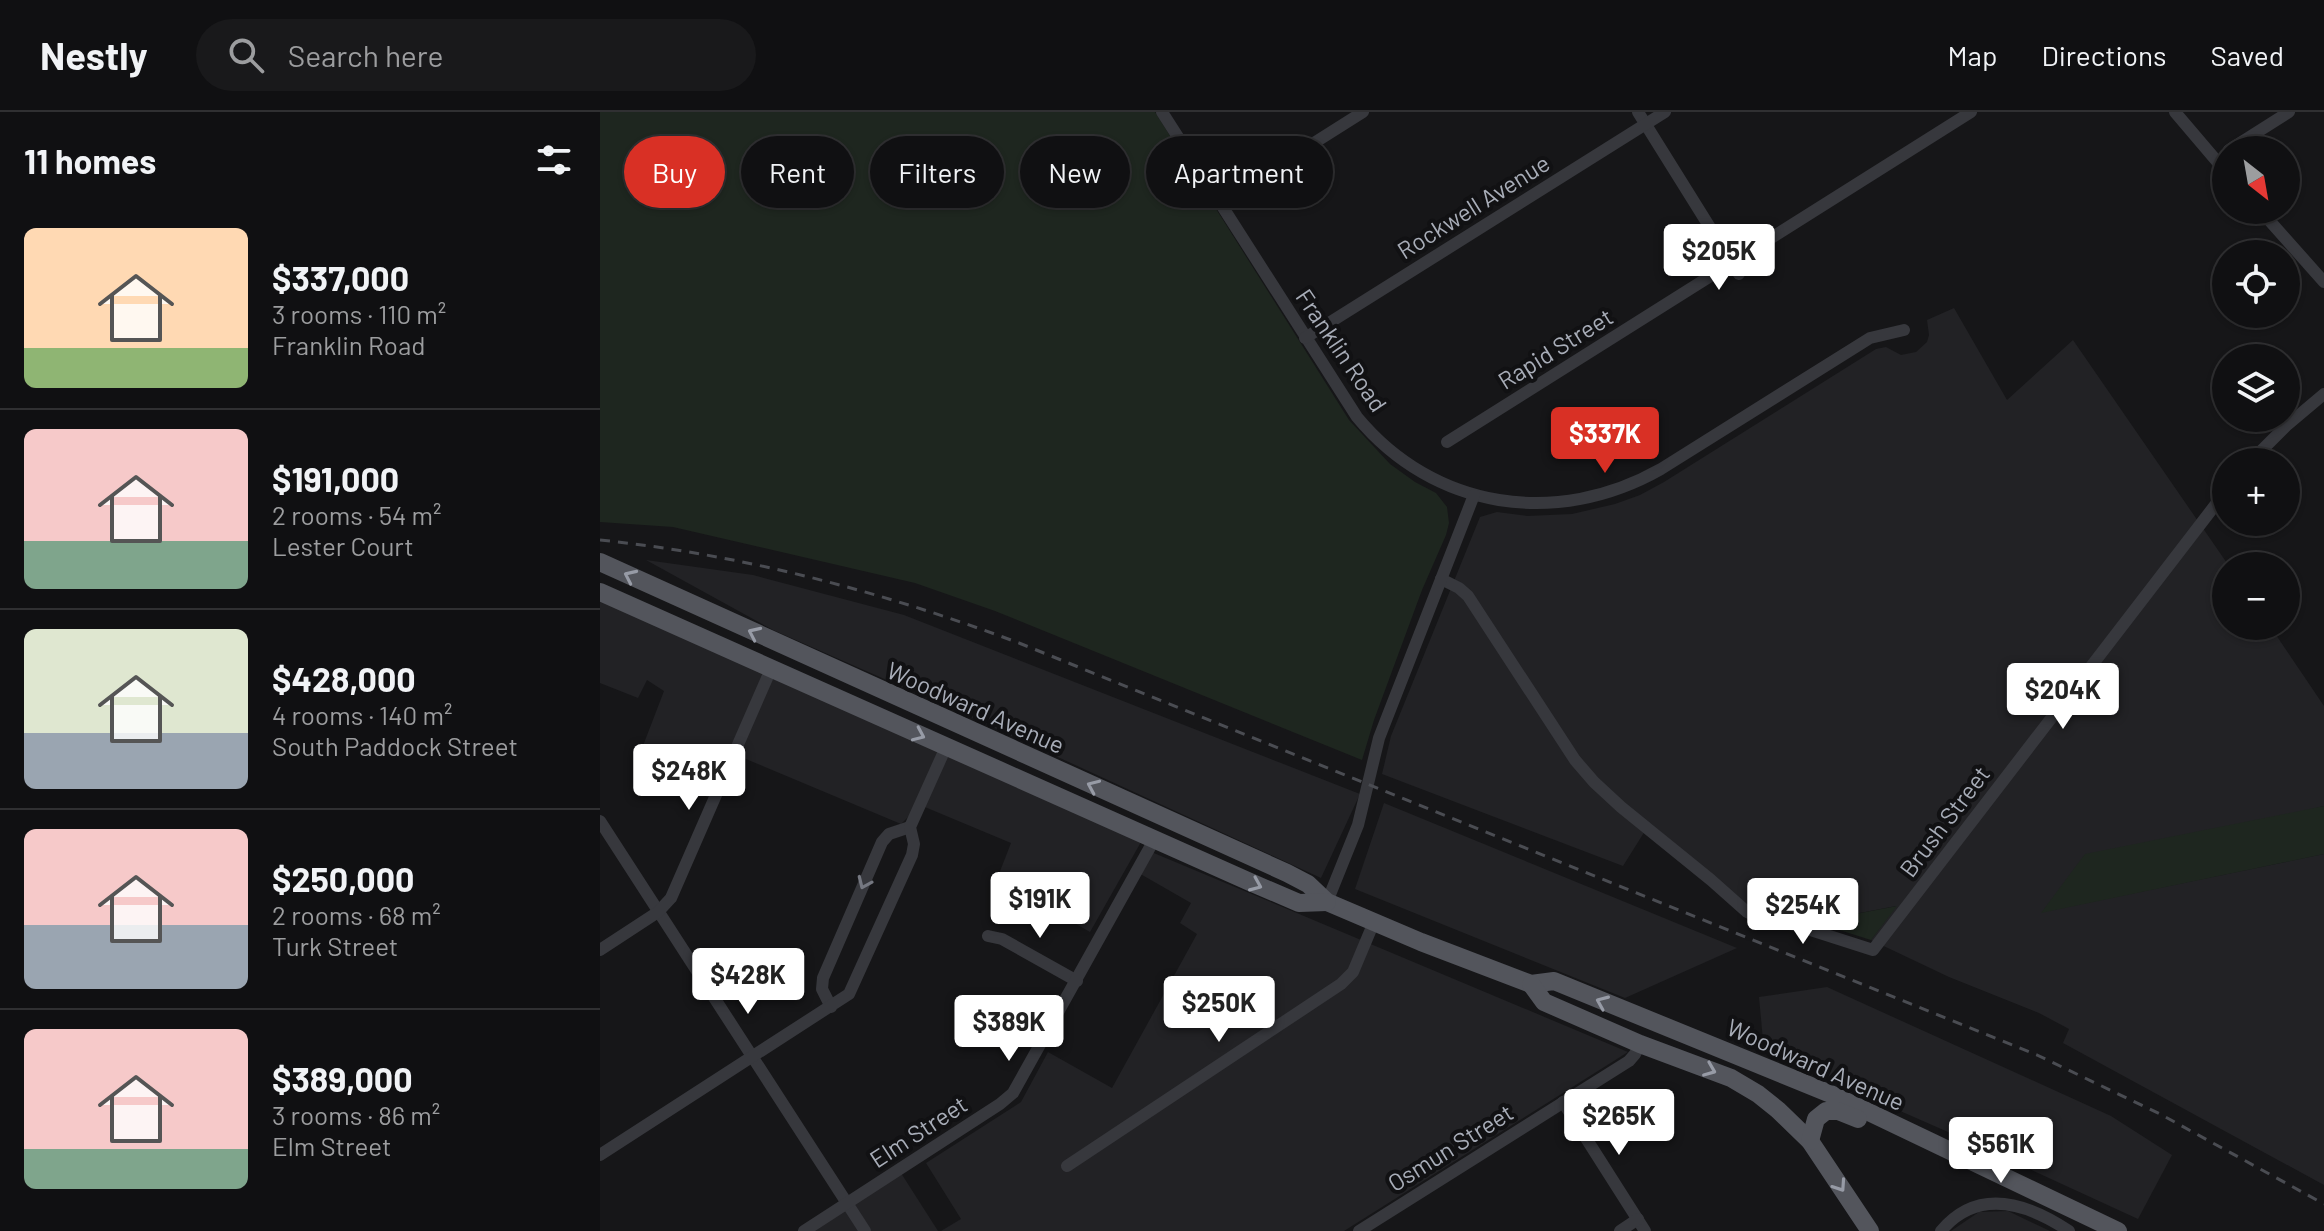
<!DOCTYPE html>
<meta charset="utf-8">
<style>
body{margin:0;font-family:Barlow,sans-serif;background:#19191b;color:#f1f3f6;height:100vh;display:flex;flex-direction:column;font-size:30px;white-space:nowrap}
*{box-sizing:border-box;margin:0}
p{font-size:26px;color:#9c9d9f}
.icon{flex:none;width:44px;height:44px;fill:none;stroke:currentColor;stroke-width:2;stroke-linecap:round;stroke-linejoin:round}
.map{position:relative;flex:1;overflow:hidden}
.details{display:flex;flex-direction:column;background:#101012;width:600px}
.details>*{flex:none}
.guide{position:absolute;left:24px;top:24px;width:760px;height:72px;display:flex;gap:16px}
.needle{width:52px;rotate:149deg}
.fabs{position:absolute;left:1612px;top:24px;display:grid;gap:16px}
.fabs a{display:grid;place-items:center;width:88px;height:88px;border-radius:50%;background:#101012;box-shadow:0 2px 6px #0004,0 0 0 2px #303032;font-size:40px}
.price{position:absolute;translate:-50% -68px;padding:0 18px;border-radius:8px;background:#fff;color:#222;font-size:26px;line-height:52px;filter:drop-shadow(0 2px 4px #0008)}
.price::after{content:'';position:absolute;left:50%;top:48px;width:24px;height:18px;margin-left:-12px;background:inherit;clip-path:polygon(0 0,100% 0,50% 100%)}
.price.selected{background:#d93025;color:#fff}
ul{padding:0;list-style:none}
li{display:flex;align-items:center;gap:24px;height:200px;padding:0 24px}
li+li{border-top:2px solid #303032}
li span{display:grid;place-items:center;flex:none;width:224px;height:160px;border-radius:12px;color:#555}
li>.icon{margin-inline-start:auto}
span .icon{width:96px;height:96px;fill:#fffc;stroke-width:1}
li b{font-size:34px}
h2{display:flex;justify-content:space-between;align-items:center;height:96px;padding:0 24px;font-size:34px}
.pill{padding:0 28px;border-radius:36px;background:#101012;box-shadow:0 2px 6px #0004,0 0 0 2px #303032;font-size:28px;line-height:72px}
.pill.selected{background:#d93025;color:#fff}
header{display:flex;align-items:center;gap:48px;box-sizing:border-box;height:112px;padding:0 40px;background:#101012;border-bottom:2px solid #303032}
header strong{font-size:38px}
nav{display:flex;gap:44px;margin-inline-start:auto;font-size:28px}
.search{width:560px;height:72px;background:#19191b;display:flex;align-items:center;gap:20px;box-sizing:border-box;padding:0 28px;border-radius:44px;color:#9c9d9f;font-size:30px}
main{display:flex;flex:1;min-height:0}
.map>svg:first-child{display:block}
.built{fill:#222225}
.green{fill:#1e261f}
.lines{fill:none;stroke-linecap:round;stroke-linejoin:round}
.minor{stroke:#37383d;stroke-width:12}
.primary{stroke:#53555c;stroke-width:18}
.rail{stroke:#4a4c52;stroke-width:3;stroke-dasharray:10 8;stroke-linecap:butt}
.oneway{stroke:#979ba6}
.oneway2{stroke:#757881}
.labels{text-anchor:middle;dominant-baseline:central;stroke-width:8;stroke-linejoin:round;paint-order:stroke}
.street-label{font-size:24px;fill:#a8adb8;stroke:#111113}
</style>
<header>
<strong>Nestly</strong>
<div class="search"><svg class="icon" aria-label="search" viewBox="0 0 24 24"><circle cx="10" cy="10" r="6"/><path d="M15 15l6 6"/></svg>Search here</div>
<nav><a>Map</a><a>Directions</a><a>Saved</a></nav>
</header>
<main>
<section class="details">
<h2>11 homes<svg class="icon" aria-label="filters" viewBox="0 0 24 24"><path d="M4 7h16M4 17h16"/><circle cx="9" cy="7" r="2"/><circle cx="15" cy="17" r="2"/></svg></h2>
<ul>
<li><span style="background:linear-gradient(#ffd9b3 75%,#8fb573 0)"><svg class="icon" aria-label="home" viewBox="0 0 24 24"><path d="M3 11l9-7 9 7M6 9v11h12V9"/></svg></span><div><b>$337,000</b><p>3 rooms · 110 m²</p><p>Franklin Road</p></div></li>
<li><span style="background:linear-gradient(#f6c9c9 70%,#7fa58c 0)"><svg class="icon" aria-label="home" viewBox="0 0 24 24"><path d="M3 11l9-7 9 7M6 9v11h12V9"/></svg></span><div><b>$191,000</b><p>2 rooms · 54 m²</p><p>Lester Court</p></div></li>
<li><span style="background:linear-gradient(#dfe7d0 65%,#9aa5b1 0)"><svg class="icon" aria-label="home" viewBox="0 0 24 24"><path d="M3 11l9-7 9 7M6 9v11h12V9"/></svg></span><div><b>$428,000</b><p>4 rooms · 140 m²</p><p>South Paddock Street</p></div></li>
<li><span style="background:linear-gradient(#f6c9c9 60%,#9aa5b1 0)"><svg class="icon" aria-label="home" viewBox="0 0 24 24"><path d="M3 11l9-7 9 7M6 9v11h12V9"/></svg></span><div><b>$250,000</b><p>2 rooms · 68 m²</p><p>Turk Street</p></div></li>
<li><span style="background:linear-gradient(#f6c9c9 75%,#7fa58c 0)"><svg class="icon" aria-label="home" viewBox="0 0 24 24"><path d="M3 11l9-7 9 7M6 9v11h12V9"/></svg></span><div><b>$389,000</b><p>3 rooms · 86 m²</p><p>Elm Street</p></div></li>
</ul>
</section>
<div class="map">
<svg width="1724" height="1119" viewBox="0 0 1724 1119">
<rect width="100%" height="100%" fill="#161618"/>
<g class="built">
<path d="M 1354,196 L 1407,288 L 1473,228 L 1629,454 L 1626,454 L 1626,514 L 1670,514 L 1724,594 L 1724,694 L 1705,699 L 1442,800 L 1724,742 L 1724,1073 L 1463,931 L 1469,917 L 1439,901 L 1349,865 L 1271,828 L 1296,794 L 1214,810 L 1188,803 L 1161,800 L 1151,796 L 1050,711 L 1023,754 L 782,662 L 791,624 L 880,405 L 897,400 L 927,404 L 972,402 L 1015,392 L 1040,383 L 1064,370 L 1276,237 L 1286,235 L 1301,243 L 1316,240 L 1327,230 L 1329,223 L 1327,208 Z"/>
<path d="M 46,448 L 153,463 L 304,503 L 760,682 L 721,766 L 373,606 L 173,518 Z"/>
<path d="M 0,485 L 541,730 L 490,820 L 397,767 L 411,731 L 320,693 L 301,712 L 134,642 L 114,688 L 36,652 L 64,579 L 47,568 L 38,586 L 0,571 Z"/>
<path d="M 784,691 L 1137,836 L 1025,886 L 755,777 Z"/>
<path d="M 549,739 L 1028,940 L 744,1119 L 341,1119 L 361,1107 L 326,1051 L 421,990 L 448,940 L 512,976 L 597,822 L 580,811 L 591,791 L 537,760 Z"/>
<path d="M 1227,875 L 1511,1004 L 1572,1043 L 1538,1107 L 1373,1031 L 1164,939 L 1159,885 Z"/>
<path d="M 299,1058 L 338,1119 L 202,1119 Z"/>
<path d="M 1408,1099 L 1450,1119 L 1351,1119 L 1379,1100 Z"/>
</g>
<g class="green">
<path d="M 0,0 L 555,0 L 749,308 L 790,352 L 815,370 L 836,381 L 847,395 L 849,411 L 846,423 L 822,478 L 774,608 L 762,648 L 395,499 L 315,471 L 73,415 L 0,410 Z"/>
<path d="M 1724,694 L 1724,742 L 1441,801 L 1485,742 Z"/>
<path d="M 1297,794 L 1271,828 L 1214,810 Z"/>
</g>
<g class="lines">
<g class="minor">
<path d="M 562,0 L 757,305 C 834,398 957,416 1061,357 L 1270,226 L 1304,218"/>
<path d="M 1038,0 L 1139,162"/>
<path d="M 1575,0 L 1626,60"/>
<path d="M 1629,38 L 1689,0"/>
<path d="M 619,91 L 763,0"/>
<path d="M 1660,98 L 1724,170"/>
<path d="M 705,226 L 1065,0"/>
<path d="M 847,330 L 1371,0"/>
<path d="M 1650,350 L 1686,314 L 1724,282"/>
<path d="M 841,467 L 859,476 L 868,484 L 975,648 L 994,670 L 1021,695 L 1111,768 L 1147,800 L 1159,806 L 1195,813 L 1273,838 L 1626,379"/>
<path d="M 0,709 L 265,1119"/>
<path d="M 727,790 L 758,713 L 779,626 L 874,383"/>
<path d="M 388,824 L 402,827 L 477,869"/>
<path d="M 0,838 L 58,800 L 71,786 L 171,557"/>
<path d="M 231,895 L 222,877 L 223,866 L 282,730 L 289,722 L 310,715"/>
<path d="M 963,990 L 1045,1119"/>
<path d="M 0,1043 L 249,882 L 312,743 L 314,732 L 310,715 L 346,635"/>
<path d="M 467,1054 L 741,872 L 753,860 L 774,810"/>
<path d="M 204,1119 L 400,992 L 413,981 L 554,728"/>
<path d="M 759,1119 L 1029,949 L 1035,942 L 1040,932"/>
<path d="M 1020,1119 L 1038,1107"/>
<path d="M 1341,1119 C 1378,1075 1427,1091 1469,1119"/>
</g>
<g class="primary">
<path d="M 0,450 L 687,761 L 708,772 L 727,790 L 821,830 L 931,872 L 954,869 L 1233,983 L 1518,1119"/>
<path d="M 0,480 L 650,770 L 699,791 L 727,790"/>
<path d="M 931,872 L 944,890 L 1040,932 L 1131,966 L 1158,982 L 1178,998 L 1210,1029 L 1270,1119"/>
<path d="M 1210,1029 L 1216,1007 L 1226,999 L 1238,999 L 1258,1007"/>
</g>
<path class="rail" d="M 0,428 C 145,443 283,480 419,531 L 1437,943 L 1560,1002 L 1724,1092"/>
</g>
<defs><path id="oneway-chevron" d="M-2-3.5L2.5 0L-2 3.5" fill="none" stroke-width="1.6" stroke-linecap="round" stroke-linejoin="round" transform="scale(2)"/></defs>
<g class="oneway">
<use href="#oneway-chevron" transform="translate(30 464) rotate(-155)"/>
<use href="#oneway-chevron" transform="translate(154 521) rotate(-155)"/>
<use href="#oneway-chevron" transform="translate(319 623) rotate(24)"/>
<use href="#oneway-chevron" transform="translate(493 674) rotate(-156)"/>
<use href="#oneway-chevron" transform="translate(656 773) rotate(23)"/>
<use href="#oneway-chevron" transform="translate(1002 890) rotate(-157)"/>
<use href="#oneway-chevron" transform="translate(1110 958) rotate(22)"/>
<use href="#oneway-chevron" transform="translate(1240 1074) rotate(56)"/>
</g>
<use class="oneway2" href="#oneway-chevron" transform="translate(264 771) rotate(114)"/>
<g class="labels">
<g class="street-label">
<text transform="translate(873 94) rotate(-32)">Rockwell Avenue</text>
<text transform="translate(955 236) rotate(-32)">Rapid Street</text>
<text transform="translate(742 238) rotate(56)">Franklin Road</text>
<text transform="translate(376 595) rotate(24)">Woodward Avenue</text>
<text transform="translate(1344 709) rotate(-53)">Brush Street</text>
<text transform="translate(1216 952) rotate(24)">Woodward Avenue</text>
<text transform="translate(318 1019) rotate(-33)">Elm Street</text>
<text transform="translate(850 1035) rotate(-32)">Osmun Street</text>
</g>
</g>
</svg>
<div class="fabs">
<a><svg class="needle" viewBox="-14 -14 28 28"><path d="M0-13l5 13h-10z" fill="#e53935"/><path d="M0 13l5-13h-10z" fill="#9c9d9f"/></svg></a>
<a><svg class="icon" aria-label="locate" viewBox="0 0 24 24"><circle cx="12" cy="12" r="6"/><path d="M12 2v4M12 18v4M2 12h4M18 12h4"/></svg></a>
<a><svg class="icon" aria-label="layers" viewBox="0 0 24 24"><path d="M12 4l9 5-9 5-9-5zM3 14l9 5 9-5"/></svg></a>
<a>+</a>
<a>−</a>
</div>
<b class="price" style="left:1119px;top:180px">$205K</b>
<b class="price selected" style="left:1005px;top:363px">$337K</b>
<b class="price" style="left:1463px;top:619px">$204K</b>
<b class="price" style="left:89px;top:700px">$248K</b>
<b class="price" style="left:440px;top:828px">$191K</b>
<b class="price" style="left:1203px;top:834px">$254K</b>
<b class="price" style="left:148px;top:904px">$428K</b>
<b class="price" style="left:619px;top:932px">$250K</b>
<b class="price" style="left:409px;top:951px">$389K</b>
<b class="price" style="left:1019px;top:1045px">$265K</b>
<b class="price" style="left:1401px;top:1073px">$561K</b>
<div class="guide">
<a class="pill selected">Buy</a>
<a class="pill">Rent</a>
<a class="pill">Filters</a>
<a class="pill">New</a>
<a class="pill">Apartment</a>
</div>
</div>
</main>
